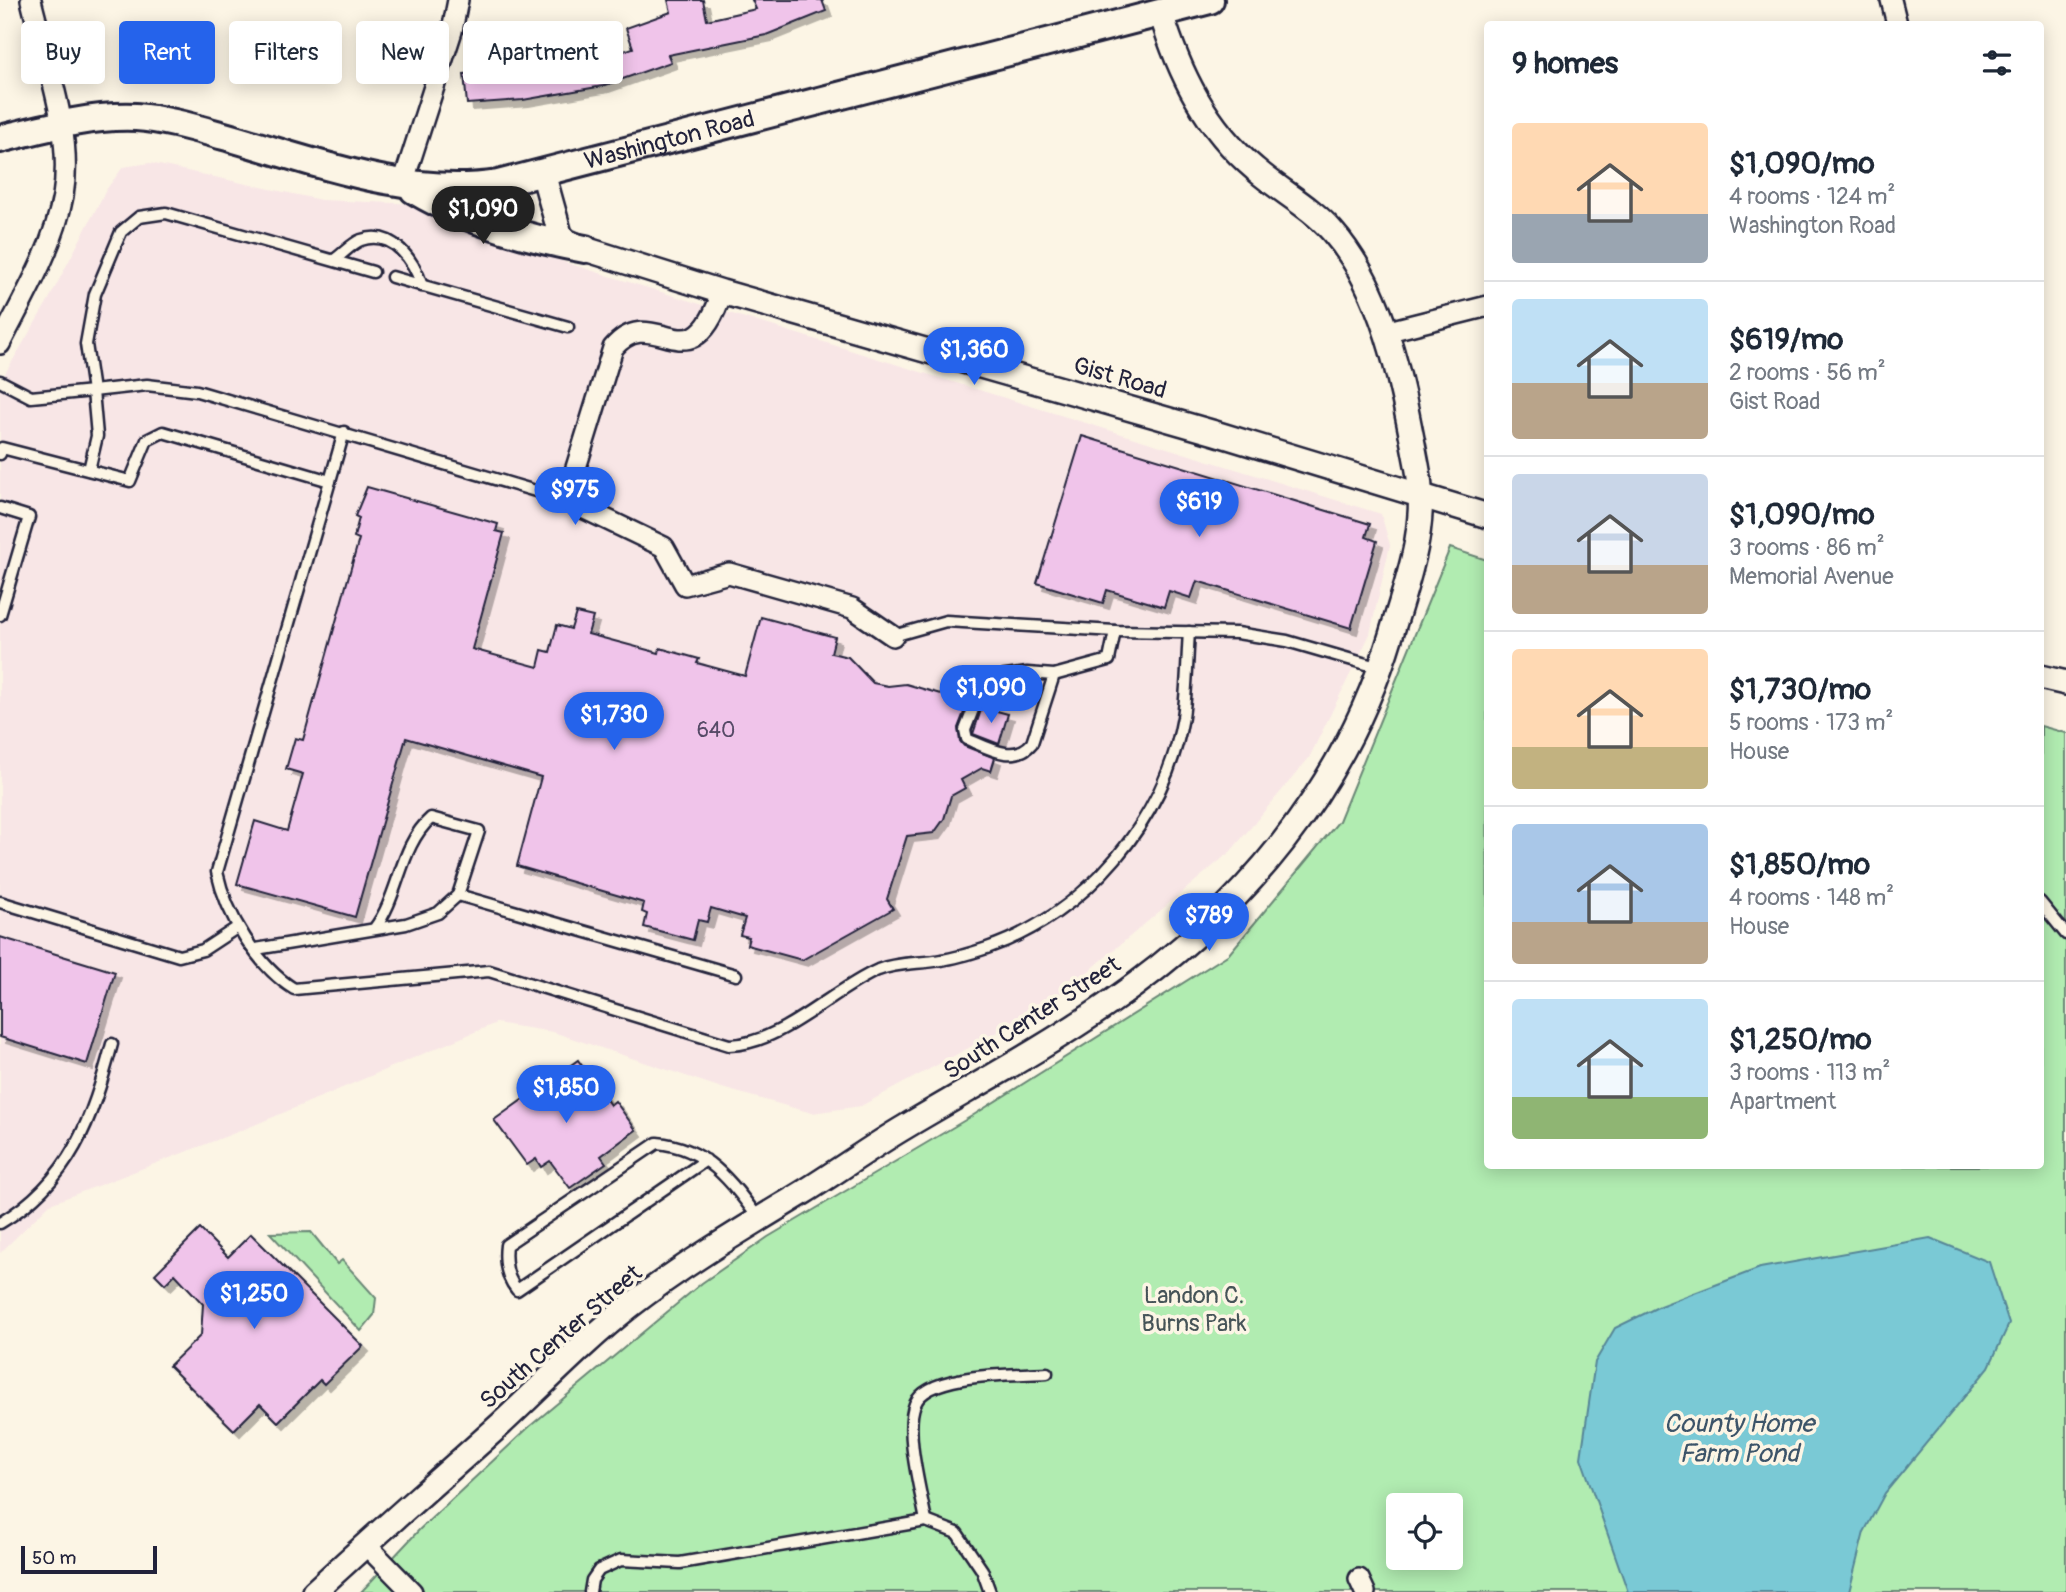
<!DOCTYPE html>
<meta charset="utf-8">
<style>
body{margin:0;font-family:Pangolin,sans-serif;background:#f6f6f7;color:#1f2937;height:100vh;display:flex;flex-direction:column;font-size:26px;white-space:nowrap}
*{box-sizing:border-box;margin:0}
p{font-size:23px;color:#747a83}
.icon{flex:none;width:38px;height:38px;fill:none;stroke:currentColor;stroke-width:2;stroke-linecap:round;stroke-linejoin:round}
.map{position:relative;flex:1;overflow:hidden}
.side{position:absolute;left:1484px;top:21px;width:560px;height:1148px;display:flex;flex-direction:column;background:#fff;border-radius:7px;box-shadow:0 4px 18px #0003}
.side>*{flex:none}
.guide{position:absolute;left:21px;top:21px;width:665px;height:63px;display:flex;gap:14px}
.fabs{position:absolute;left:1386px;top:1493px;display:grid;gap:14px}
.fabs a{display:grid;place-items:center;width:77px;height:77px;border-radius:7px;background:#fff;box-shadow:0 4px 18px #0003;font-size:35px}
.scale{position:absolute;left:21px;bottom:18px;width:136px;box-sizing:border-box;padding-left:7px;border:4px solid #22223b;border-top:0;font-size:19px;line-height:24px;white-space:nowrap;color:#22223b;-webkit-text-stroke:5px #fcf5e5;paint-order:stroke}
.price{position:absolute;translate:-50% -60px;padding:0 16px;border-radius:24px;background:#2563eb;color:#fff;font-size:23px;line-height:46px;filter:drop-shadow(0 2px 4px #0008)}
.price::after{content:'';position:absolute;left:50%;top:42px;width:21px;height:16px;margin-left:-10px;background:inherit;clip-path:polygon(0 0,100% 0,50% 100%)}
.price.on{background:#222;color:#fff}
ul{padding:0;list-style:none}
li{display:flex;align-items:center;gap:21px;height:175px;padding:0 28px}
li+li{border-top:2px solid #e0e1e3}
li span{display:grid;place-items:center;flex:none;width:196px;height:140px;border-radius:7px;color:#555}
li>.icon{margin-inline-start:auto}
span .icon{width:84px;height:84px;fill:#fffc;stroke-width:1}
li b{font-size:30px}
h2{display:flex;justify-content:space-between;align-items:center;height:84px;padding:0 28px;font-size:30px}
.chip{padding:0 24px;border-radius:7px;background:#fff;box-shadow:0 4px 18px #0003;font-size:24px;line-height:63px}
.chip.on{background:#2563eb;color:#fff}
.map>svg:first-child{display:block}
.built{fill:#f8e6e6}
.green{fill:#b1ecb1;stroke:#6a8776;stroke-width:2;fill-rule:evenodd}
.water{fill:#7ac9d5;stroke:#578697;stroke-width:2}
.building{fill:#f0c4ea;stroke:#22223b;stroke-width:2;filter:url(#shadow)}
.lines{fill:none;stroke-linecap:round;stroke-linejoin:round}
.service-casing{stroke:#22223b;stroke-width:15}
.minor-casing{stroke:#22223b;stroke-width:24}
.tertiary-casing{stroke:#22223b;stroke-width:28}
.secondary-casing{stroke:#22223b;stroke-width:32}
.service{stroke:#fcf5e5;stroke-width:10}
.minor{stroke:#fcf5e5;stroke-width:19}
.tertiary{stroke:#fcf5e5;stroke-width:23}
.secondary{stroke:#fcf5e5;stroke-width:26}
.labels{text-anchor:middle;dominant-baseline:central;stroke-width:7;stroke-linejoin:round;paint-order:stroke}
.number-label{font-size:21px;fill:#564a67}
.street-label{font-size:24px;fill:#22223b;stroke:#fcf5e5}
.park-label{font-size:24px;fill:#465458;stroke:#fcf5e5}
.water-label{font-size:26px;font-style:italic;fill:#3c5469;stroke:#fcf5e5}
</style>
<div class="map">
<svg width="2066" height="1592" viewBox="0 0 2066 1592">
<defs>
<filter id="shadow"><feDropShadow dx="6" dy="6" stdDeviation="0" flood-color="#0004"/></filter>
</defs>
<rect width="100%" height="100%" fill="#fcf5e5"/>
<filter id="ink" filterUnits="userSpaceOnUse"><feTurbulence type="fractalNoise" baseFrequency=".0143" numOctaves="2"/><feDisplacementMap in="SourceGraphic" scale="14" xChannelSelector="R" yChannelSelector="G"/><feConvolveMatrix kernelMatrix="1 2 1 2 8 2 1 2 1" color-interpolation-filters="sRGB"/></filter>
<g filter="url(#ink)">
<path class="built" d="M 150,163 L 321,200 L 468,206 L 564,262 L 1381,514 L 1390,545 L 1370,634 L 1309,758 L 1231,851 L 1050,1004 L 861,1106 L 812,1113 L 722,1088 L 553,1032 L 496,1023 L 240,1131 L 50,1204 L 0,1253 L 0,382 L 48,301 L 106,190 L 123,167 Z"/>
<g class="green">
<path d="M 1450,548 L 1487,560 L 1488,1166 L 2040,1166 L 2041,726 L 2066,733 L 2066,1592 L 361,1592 L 420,1529 L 529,1427 L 702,1283 L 768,1237 L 972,1116 L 1229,954 L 1339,821 ZM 1398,1505 L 1451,1505 L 1451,1558 L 1398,1558 Z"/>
<path d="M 311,1232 L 337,1264 L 342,1260 L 376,1298 L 374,1315 L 361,1331 L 270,1233 Z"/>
</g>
<path class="water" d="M 1930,1238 L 1989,1262 L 2009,1324 L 1989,1367 L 1885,1493 L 1864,1532 L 1849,1592 L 1628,1592 L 1581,1458 L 1595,1362 L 1615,1328 L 1660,1306 L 1760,1268 Z"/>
<g class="building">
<path d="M 668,0 L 703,0 L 707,20 L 756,9 L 752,0 L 822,0 L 826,11 L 766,35 L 668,55 L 671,62 L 603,86 L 523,100 L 467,104 L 464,74 L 531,69 L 530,65 L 588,55 L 589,63 L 633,48 L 626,28 L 671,12 Z"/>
<path d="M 1082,436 L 1370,524 L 1366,537 L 1377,541 L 1351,628 L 1197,581 L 1191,598 L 1169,591 L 1164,607 L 1107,590 L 1103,603 L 1037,583 Z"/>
<path d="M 367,487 L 498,524 L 496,531 L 504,533 L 472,649 L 538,667 L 542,650 L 550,652 L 557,625 L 571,629 L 576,613 L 593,617 L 588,634 L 659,653 L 660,648 L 699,659 L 697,663 L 745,676 L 761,617 L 835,637 L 831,653 L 848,657 L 873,683 L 888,686 L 906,684 L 968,702 L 958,728 L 960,741 L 964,746 L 995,758 L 991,771 L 982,768 L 961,780 L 965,788 L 951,796 L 944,819 L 934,833 L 907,836 L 887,899 L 893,909 L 802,960 L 747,945 L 749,937 L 740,935 L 745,918 L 711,908 L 707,922 L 698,920 L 693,940 L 644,927 L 647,914 L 642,912 L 644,903 L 517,866 L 541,777 L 406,738 L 355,917 L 237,884 L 255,821 L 287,831 L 303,774 L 286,769 L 295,738 L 303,740 L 359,539 L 354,537 L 359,518 L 355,516 Z"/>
<path d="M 982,707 L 1008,714 L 999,744 L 973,734 Z"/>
<path d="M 0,937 L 115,972 L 87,1064 L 0,1037 Z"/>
<path d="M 578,1060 L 610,1105 L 615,1101 L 636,1130 L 601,1156 L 606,1163 L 570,1188 L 550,1161 L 541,1167 L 536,1159 L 527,1165 L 494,1120 Z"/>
<path d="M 200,1229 L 228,1257 L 251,1234 L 363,1346 L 324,1384 L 320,1380 L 278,1422 L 260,1404 L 234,1430 L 169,1366 L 201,1335 L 203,1304 L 175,1274 L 165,1284 L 155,1274 Z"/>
</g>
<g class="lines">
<g class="service-casing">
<g id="service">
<path d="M 334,260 C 342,255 352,243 361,240 C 393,229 414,261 422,286"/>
<path d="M 373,272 L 166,213 L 139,217 L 121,232 L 95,294 L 86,344 L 93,391 L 147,385 L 197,391 L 566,500"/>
<path d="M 392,277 L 568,327"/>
<path d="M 0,381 L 31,397 L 93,391 L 97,436 L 89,470"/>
<path d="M 0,454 L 2,448 L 130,481 L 147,440 L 163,432 L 330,481 L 217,872 C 226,914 257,966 294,989 L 489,971 L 729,1045 C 782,1044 830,991 878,970 C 898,962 920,964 941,960 C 956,958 972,953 987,948 C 1086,914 1165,821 1183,717 C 1187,689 1187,660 1189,632"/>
<path d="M 330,481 L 344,432"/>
<path d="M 0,508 L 29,517 L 0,615"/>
<path d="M 893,636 L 946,621 L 1115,631 L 1237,633 L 1287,641 L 1380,668"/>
<path d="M 1054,675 L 1032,743 C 1015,764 988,748 967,739 L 965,730 L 985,679 L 1027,673 L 1054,675 L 1109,660 L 1115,631"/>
<path d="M 458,895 L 736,975"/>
<path d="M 0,902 L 179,956 L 203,950 L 238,927"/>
<path d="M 2040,902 L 2066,934"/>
<path d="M 256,949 L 406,924 L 438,913 L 458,895 L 479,831 L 431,818 C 399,846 400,896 374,929"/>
<path d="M 706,1160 L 517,1290 C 506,1277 504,1262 506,1245 L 657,1143 C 706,1147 731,1181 759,1219"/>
<path d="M 0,1223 C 71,1181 92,1119 112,1044"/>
<path d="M 926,1521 C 921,1492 904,1431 915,1404 C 928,1372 1017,1375 1047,1373"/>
<path d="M 590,1592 L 592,1580 L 599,1570 L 621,1560 L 680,1563 L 926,1521 L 957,1533 L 982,1570 L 990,1592"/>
</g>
</g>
<g class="minor-casing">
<g id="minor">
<path d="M 1891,0 L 1897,24"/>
<path d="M 403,183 L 452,31 L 458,0"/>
<path d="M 722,292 C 691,388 654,299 613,348 L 566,500 L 664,547 L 685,585 L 729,573 L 852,608 L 893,636"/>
<path d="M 1385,332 L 1488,306"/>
<path d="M 0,344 C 24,297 54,247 63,196 C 74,132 45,61 31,0"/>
<path d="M 365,1544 L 412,1592"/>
<path d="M 1359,1579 L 1365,1592"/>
</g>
</g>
<g class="tertiary-casing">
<g id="tertiary">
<path d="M 543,173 L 560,234 L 566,241 L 585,249 L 722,292 L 1215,433 L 1488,516"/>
<path d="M 2040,677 L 2066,683"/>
<path d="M 314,1592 C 375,1535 439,1480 501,1424 C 544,1384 584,1342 630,1306 C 685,1263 745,1228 804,1192 C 838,1171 871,1147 905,1127 C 974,1086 1045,1048 1111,1002 C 1242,912 1345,788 1391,635 C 1408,579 1429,524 1417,465 C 1402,387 1386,292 1332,231 C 1310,206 1280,191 1255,169 C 1206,128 1179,73 1161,13"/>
</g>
</g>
<g class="secondary-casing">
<g id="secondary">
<path id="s1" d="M 0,139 C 44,128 90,115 136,117 C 165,119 195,128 224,136 C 313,161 405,198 498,184 L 1210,0"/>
<path d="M 414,190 C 466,221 525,238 585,249"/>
</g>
</g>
<use href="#service" class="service"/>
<use href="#minor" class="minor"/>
<use href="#tertiary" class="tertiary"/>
<use href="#secondary" class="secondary"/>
</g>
</g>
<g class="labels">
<g class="number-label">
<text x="716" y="730">640</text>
</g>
<g class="street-label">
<text stroke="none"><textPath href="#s1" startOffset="686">Washington Road</textPath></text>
<text transform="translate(1120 378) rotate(16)">Gist Road</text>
<text transform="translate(1032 1018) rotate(-33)">South Center Street</text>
<text transform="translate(561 1337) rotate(-41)">South Center Street</text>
</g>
<g class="park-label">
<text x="1194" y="1295">Landon C.<tspan x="1194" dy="28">Burns Park</tspan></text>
</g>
<g class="water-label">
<text x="1739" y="1424">County Home<tspan x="1739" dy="30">Farm Pond</tspan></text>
</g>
</g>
</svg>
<div class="fabs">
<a><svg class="icon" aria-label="locate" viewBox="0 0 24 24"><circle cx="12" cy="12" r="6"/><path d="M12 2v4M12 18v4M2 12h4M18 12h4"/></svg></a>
</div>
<div class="scale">50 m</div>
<b class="price on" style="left:483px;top:246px">$1,090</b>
<b class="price" style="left:974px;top:387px">$1,360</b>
<b class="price" style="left:575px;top:527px">$975</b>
<b class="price" style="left:1199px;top:539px">$619</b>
<b class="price" style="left:991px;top:725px">$1,090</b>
<b class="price" style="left:614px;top:752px">$1,730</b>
<b class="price" style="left:1209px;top:953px">$789</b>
<b class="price" style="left:566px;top:1125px">$1,850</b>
<b class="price" style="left:254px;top:1331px">$1,250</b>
<div class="guide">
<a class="chip">Buy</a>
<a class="chip on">Rent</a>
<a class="chip">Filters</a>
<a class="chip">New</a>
<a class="chip">Apartment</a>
</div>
<section class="side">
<h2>9 homes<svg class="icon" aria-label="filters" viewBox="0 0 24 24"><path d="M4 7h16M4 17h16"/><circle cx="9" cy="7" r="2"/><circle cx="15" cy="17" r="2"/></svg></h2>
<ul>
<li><span style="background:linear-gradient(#ffd9b3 65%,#9aa5b1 0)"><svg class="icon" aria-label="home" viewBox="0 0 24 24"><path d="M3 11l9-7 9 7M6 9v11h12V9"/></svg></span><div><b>$1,090/mo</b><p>4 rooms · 124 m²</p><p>Washington Road</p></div></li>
<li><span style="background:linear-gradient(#bfe0f5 60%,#b9a48a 0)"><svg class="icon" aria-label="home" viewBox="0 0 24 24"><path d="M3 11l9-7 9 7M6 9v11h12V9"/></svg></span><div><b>$619/mo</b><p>2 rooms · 56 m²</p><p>Gist Road</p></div></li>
<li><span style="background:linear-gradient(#c9d6e8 65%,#b9a48a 0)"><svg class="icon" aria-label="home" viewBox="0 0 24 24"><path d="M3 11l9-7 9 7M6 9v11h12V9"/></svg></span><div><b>$1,090/mo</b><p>3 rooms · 86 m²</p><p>Memorial Avenue</p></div></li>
<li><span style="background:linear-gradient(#ffd9b3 70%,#c2b280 0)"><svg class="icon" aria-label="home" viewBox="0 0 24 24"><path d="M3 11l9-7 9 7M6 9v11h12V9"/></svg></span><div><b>$1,730/mo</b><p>5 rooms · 173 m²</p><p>House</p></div></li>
<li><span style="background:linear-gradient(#a9c7e8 70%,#b9a48a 0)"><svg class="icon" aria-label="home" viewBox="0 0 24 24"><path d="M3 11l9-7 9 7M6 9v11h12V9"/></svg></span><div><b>$1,850/mo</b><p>4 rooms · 148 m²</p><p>House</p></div></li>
<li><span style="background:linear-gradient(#bfe0f5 70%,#8fb573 0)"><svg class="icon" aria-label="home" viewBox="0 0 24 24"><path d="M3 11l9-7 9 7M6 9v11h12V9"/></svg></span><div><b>$1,250/mo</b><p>3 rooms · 113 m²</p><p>Apartment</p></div></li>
</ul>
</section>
</div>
